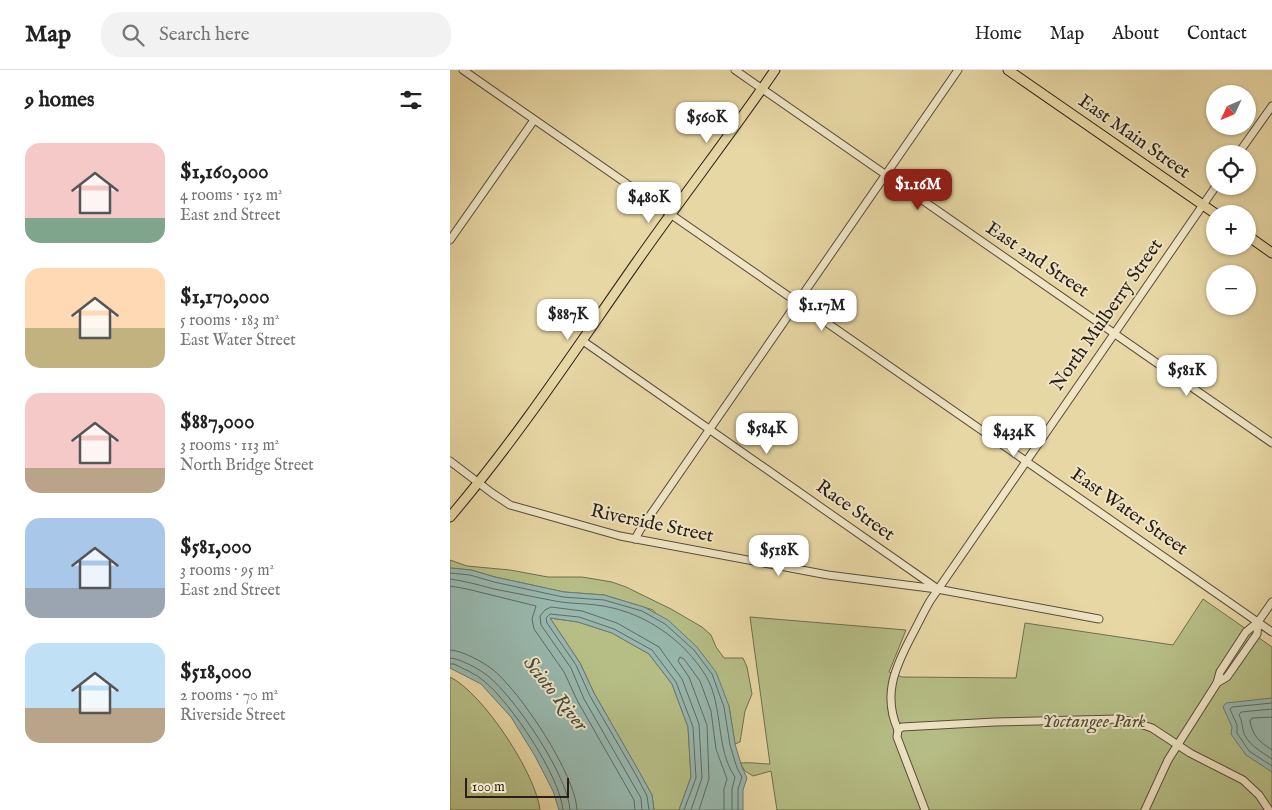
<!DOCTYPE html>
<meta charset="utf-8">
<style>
body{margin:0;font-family:"IM FELL English",serif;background:#f2f2f2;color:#222;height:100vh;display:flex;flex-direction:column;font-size:19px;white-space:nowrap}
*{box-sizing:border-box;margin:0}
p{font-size:16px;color:#767676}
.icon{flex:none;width:28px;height:28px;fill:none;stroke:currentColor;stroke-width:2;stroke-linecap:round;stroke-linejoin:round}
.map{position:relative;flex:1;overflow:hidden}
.side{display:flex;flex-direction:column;background:#fff;width:450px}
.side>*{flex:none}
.needle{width:32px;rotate:226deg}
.fabs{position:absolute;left:756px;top:15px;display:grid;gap:10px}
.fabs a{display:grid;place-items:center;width:50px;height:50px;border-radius:50%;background:#fff;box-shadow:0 1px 4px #0004;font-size:25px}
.scale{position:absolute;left:15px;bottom:12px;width:104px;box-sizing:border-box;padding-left:5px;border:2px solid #291e18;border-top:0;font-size:14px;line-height:18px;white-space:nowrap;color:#291e18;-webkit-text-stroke:4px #efe5c4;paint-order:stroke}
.price{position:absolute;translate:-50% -42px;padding:0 11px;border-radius:10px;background:#fff;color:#222;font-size:16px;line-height:32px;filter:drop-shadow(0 1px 2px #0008)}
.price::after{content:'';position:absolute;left:50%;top:30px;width:15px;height:11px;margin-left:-8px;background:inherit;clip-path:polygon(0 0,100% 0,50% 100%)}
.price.selected{background:#8f2418;color:#fff}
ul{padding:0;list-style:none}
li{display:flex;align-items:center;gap:15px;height:125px;padding:0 25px}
li span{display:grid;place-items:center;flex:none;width:140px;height:100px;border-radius:15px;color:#555}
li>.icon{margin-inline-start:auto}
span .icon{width:60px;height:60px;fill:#fffc;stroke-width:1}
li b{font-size:21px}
h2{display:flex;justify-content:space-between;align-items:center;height:60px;padding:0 25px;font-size:21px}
header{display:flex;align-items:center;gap:30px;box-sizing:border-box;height:70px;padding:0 25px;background:#fff;border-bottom:1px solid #e0e0e0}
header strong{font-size:24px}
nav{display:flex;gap:28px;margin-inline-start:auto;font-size:18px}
.search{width:350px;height:45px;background:#f2f2f2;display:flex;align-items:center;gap:12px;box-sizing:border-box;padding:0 18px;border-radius:20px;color:#767676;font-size:19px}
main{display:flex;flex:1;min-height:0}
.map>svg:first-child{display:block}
.green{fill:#b6be86;stroke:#706e4f}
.water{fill:#98b8ae;stroke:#6c7a72}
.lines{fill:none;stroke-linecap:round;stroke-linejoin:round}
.shore{stroke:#606b63;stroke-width:1}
.minor-casing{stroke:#584c3b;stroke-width:9}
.major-casing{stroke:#291e18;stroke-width:11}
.minor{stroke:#efe5c4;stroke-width:7}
.major{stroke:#e7d7a4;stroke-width:9}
.labels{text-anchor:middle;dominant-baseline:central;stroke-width:4;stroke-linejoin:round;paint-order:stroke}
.street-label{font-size:19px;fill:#291e18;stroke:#efe5c4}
.park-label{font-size:19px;font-style:italic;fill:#534e39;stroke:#efe5c4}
.water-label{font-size:20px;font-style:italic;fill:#4a4c45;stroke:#efe5c4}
</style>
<header>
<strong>Map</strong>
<div class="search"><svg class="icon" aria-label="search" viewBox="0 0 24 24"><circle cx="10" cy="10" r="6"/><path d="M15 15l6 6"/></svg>Search here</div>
<nav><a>Home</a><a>Map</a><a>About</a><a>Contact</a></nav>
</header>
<main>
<section class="side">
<h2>9 homes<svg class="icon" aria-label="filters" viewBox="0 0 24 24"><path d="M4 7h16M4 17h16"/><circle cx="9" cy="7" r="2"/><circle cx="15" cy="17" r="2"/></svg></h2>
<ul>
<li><span style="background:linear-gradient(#f6c9c9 75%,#7fa58c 0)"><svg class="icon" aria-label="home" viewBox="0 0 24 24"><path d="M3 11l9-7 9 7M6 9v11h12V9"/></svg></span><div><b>$1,160,000</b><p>4 rooms · 152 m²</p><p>East 2nd Street</p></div></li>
<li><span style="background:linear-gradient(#ffd9b3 60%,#c2b280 0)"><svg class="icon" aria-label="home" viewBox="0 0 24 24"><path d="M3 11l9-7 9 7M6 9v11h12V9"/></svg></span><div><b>$1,170,000</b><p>5 rooms · 183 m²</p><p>East Water Street</p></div></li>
<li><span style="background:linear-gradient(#f6c9c9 75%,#b9a48a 0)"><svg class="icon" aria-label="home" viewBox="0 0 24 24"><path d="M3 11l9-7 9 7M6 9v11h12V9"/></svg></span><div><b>$887,000</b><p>3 rooms · 113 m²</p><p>North Bridge Street</p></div></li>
<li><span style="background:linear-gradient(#a9c7e8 70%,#9aa5b1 0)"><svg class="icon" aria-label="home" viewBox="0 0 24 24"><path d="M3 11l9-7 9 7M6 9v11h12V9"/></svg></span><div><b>$581,000</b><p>3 rooms · 95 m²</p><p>East 2nd Street</p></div></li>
<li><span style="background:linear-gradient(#bfe0f5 65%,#b9a48a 0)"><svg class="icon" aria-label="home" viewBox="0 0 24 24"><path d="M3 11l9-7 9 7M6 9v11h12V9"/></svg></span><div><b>$518,000</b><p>2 rooms · 70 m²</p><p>Riverside Street</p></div></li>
</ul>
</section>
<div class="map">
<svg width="822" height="740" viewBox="0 0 822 740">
<rect width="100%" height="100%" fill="#e7d7a4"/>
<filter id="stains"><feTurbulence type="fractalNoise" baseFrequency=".004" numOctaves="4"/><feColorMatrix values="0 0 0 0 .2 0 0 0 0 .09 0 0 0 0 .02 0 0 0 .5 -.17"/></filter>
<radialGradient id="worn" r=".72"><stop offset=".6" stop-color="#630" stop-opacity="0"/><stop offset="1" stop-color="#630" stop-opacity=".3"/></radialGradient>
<g class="green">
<path d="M 0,490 L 17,496 L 60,500 L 98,507 L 132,507 L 162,512 L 176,517 L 221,539 L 252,557 L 261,565 L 266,577 L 274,588 L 293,588 L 297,597 L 302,624 L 295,641 L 290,672 L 285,674 L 279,636 L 203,540 L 154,525 L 114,522 L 45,507 L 21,500 L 0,498 Z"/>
<path d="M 753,529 L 822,577 L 822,740 L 327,740 L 321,701 L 303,706 L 295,701 L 290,693 C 300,692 311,694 320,694 L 300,547 L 456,560 L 439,602 L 452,607 L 566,608 L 575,553 L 723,575 Z"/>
<path d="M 100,548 L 128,552 L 162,563 L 199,584 L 222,614 L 238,657 L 241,707 L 229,740 L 204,740 L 202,725 L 144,623 L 130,593 Z"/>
<path d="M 0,607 C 33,623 86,704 90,740 L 0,740 Z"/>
</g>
<g class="water">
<path d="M 0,498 L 21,500 L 45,507 L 114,522 L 154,525 L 194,537 L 218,550 L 247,577 L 266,602 L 279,636 L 285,674 L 292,697 L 297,708 L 293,720 L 293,740 L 229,740 L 241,707 L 238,657 L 222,614 L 199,584 L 162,563 L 128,552 L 100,548 L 130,593 L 144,623 L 190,703 L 202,725 L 204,740 L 109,740 L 103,721 L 85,686 L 61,647 L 31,614 L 0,598 Z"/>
<path d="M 822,628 L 822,702 L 796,685 L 781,664 L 782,657 L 773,637 L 776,633 Z"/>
</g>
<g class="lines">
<g class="shore">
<path d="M 0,503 L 20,505 L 44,512 L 113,527 L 154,530 L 192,541 L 215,554 L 244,580 L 262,604 L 274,637 L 280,675 L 287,698 L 292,707 L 288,719 L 288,740"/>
<path d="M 0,509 C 15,511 29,515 44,519 C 63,523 81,526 100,530 C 117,534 135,533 153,536 C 195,543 233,569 256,606 C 274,637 265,678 285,707 L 282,719 L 282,740"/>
<path d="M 0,516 L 17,519 L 86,536 L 82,549 L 84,559 L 114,602 L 128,632 L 184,730 L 185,740"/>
<path d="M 0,580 C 11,580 33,592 42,599 C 70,621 126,705 127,740"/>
<path d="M 0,588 C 9,588 31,600 38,606 C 65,628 118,705 120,740"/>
<path d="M 0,594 L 4,594 C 14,599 26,604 34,611 C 61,633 110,706 113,740"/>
<path d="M 822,633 L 782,637 L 780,639 L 787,655 L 787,663 L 799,681 L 822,696"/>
<path d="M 822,639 L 791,642 L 789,645 C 792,650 792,655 793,660 C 796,674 812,682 822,689"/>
<path d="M 822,647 L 802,648 L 800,651 C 803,667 809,671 822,680"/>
<path d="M 192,740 L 191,728 L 134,629 L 121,598 L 91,555 L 90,546 L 95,540 L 101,537 L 132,541 L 167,553 L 209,577 L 232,609 L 249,654 L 252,708 L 241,740"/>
<path d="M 199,740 L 197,726 L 186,705 L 140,626 L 126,595 L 97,553 L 96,548 L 100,544 L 129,547 L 164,559 L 202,580 L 226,612 L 243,657 L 246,708 L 234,740"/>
<path d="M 249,740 L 259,709 L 257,655 L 239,607 L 228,591 L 230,587 L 234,589 L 250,611 L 261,641 L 266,679 L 277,709 L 274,719 L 274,740"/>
</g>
<g class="minor-casing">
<g id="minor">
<path d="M 13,0 L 822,562"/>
<path d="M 285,0 L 822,373"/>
<path d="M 788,84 L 822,36"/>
<path d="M 0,170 L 84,50"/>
<path d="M 133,271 L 485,517"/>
<path d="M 0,391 L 42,423 L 60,435 L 170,466 L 378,505 L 487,519 L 649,549"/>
<path d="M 185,469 L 190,460 L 508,0"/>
<path d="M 767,613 L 777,607 L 807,564 L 808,552"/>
<path d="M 448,660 C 433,626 444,600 460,569 C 467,556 473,543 480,531 L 766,116"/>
<path d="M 475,740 L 447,667 L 448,660 L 452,657 L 545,652 L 668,649 L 684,652 L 702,658 L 740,683 L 793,710 L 809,725 L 819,740"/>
<path d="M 695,740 L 718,690 L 767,613 L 770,602 L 796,562 L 808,552 L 822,532"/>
</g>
</g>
<g class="major-casing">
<g id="major">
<path d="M 558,0 L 766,144"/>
<path d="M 798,166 L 822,183"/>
<path d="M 0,447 C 69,366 127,277 188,190 C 233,126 281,64 325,0"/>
</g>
</g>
<use href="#minor" class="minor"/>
<use href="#major" class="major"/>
</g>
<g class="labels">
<g class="street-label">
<text transform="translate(684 67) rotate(35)">East Main Street</text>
<text transform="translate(587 190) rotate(34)">East 2nd Street</text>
<text transform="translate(657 245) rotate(-55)">North Mulberry Street</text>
<text transform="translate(405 441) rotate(35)">Race Street</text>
<text transform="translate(679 442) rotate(35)">East Water Street</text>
<text transform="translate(202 454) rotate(12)">Riverside Street</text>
</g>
<g class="park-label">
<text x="644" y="652">Yoctangee Park</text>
</g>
<g class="water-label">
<text transform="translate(105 624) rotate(51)">Scioto River</text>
</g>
</g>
<rect width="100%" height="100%" filter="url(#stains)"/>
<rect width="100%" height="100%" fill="url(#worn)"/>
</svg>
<div class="fabs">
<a><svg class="needle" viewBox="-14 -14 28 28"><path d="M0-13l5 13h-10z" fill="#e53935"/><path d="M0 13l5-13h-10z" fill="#767676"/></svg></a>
<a><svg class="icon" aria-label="locate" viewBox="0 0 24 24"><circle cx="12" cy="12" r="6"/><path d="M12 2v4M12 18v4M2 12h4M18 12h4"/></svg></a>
<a>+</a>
<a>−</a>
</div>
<div class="scale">100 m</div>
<b class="price" style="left:257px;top:74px">$560K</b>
<b class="price selected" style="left:468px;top:141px">$1.16M</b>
<b class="price" style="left:199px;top:154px">$480K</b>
<b class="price" style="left:372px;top:262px">$1.17M</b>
<b class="price" style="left:118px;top:271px">$887K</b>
<b class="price" style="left:737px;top:327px">$581K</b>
<b class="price" style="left:317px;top:385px">$584K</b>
<b class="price" style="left:564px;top:388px">$434K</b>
<b class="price" style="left:329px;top:507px">$518K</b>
</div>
</main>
